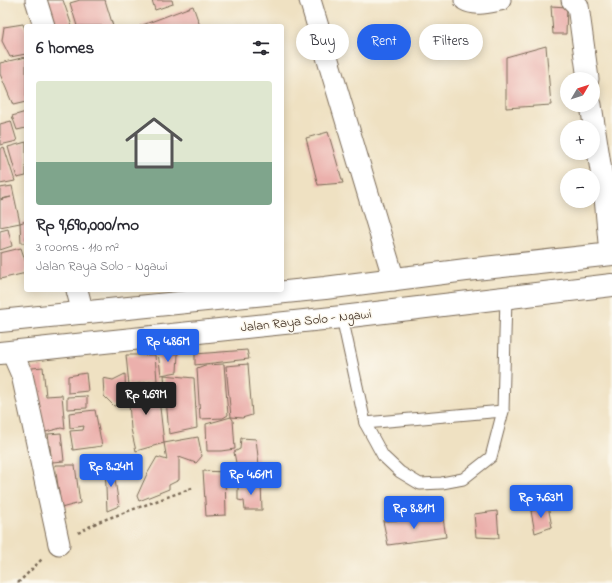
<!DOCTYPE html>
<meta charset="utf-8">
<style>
body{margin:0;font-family:"Indie Flower",sans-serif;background:#f2f2f3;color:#2b2b33;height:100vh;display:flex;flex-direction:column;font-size:15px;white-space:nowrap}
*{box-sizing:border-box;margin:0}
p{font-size:13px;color:#7c7c81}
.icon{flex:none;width:22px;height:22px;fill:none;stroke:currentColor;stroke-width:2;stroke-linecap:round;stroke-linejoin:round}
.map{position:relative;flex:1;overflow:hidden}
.panel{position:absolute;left:24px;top:24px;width:260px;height:268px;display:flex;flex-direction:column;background:#fff;border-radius:4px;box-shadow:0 2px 10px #0003}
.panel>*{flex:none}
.guide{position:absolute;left:296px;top:24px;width:256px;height:36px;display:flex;gap:8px}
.needle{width:26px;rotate:51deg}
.buttons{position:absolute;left:560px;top:72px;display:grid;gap:8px}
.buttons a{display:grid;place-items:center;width:40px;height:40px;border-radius:50%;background:#fff;box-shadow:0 2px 10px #0003;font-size:20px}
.price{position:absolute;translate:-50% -34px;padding:0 9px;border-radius:4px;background:#2563eb;color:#fff;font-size:13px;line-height:26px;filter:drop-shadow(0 1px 2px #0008)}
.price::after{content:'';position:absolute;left:50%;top:24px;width:12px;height:9px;margin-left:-6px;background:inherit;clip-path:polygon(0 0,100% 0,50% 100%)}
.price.current{background:#222;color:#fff}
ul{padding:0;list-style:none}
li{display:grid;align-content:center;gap:8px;height:212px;padding:0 12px}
li span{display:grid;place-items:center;height:124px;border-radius:4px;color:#555}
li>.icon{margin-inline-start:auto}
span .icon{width:72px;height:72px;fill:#fffc;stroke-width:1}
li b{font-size:17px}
h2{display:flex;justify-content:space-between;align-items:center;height:48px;padding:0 12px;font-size:17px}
.tag{padding:0 14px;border-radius:18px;background:#fff;box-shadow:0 2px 10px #0003;font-size:14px;line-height:36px}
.tag.current{background:#2563eb;color:#fff}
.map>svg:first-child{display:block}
.building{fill:#ebb0ac}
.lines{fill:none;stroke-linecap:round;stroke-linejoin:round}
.lane-casing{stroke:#7a6a57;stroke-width:13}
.street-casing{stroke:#7a6a57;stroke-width:23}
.highway-casing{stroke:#7a6a57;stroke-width:24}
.path{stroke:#7a6a57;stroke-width:2.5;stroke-dasharray:3 3;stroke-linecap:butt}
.lane{stroke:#fff;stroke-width:11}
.street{stroke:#fff;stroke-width:21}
.highway{stroke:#fff;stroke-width:22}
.labels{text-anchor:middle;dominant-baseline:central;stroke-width:3;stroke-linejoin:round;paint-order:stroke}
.street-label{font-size:13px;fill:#3b2a1e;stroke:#fbf7ec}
</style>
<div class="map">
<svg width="612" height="583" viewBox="0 0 612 583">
<rect width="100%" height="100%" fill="#fbf7ec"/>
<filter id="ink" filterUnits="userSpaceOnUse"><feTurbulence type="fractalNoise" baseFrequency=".025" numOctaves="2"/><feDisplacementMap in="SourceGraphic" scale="8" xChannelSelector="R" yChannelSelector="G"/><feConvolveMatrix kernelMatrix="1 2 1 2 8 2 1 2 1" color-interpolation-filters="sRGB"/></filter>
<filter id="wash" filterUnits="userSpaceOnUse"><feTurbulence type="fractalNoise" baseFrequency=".012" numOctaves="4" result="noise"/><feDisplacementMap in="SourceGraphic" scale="16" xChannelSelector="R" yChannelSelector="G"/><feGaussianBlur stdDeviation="0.9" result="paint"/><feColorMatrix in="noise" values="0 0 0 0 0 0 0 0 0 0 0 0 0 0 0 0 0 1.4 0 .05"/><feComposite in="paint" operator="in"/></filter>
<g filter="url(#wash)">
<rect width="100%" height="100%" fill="#efe1c2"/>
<g id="blocks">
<g class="building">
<path d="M 43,0 L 63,0 L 72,26 L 47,26 Z"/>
<path d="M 80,0 L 105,0 L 113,26 L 77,26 L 70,3 Z"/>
<path d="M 152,0 L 172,0 L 173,4 L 155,10 Z"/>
<path d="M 193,6 L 200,26 L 140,26 Z"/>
<path d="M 551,6 L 567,7 L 566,34 L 553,34 Z"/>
<path d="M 23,24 L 26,31 L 26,54 L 10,57 L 2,41 L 4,27 Z"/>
<path d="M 546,46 L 551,105 L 506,108 L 506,57 Z"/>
<path d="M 26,57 L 26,102 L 13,105 L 0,74 L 0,63 Z"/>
<path d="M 26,112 L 26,128 L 17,130 L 12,116 Z"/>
<path d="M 11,121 L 17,141 L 0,145 L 0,124 Z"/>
<path d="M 328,132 L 343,183 L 318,185 L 306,138 Z"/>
<path d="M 26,142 L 26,176 L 17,178 L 8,147 Z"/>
<path d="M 4,147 L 15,181 L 0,184 L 0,149 Z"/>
<path d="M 12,186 L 20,223 L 0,227 L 0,200 L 11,197 L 0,199 L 0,188 Z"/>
<path d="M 26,221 L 26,243 L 21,243 L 20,223 Z"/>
<path d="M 8,229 L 12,246 L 0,250 L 0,231 Z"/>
<path d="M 21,248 L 26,263 L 26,273 L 0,279 L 0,253 Z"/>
<path d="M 247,350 L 249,359 L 195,365 L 195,354 Z"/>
<path d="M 158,353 L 178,354 L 177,372 L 161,375 Z"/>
<path d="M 126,355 L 155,355 L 157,381 L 129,385 Z"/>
<path d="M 224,364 L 228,415 L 223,418 L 200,419 L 197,368 L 205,365 Z"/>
<path d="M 248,364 L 252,415 L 242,418 L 231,417 L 226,366 Z"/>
<path d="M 43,367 L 46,396 L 62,395 L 65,429 L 61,428 L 42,433 L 35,410 L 32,368 Z"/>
<path d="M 86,373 L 88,391 L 68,393 L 68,376 Z"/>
<path d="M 125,374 L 126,404 L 114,406 L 104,396 L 103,378 L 113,380 Z"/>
<path d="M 164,375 L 194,378 L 197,428 L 169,434 Z"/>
<path d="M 157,381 L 164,443 L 136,451 L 131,429 L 128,390 Z"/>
<path d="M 87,396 L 87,408 L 67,409 L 67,397 Z"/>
<path d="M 95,410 L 102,446 L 73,450 L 70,431 L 83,430 L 84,426 L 70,428 L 69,413 Z"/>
<path d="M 231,417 L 233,420 L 235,449 L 221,451 L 207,451 L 206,424 Z"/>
<path d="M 61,433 L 64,461 L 52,462 L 48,434 Z"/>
<path d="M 198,437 L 202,456 L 196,463 L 179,457 L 179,480 L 169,485 L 169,489 L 139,501 L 137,496 L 146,476 L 157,457 L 167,460 L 164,443 Z"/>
<path d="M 241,438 L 256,439 L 261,483 L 239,479 L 234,452 L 240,449 Z"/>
<path d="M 116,464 L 114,473 L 119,506 L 107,511 L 105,465 Z"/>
<path d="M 55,465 L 75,465 L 80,503 L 61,508 Z"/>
<path d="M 203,471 L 225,472 L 226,515 L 206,516 Z"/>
<path d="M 238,483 L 252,485 L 261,483 L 262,510 L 245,510 L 244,501 L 238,500 Z"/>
<path d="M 548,506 L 552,527 L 535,533 L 531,511 Z"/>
<path d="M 497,511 L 499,538 L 476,537 L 474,514 Z"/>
<path d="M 443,518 L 446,537 L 388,545 L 383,521 Z"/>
</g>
</g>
</g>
<g filter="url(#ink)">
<use href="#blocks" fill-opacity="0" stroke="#7a6a57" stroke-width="1"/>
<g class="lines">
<g class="lane-casing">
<g id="lane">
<path d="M 342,317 L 365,423 L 383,456 L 400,472 L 420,484 L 442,483 L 463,479 L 491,457 L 503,411 L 506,297"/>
<path d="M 365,423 L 503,411"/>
</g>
</g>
<g class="street-casing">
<g id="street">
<path d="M 36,0 L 44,26"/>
<path d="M 310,0 L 394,280"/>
<path d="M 465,0 C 475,6 489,2 500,0"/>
<path d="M 572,0 L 578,6 L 588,79"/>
<path d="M 591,105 L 605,197 L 610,254"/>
<path d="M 77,290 L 83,313"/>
<path d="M 12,352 L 22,375 L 59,544"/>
</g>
</g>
<g class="highway-casing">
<g id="highway">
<path d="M 0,321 L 325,288 L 466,270 L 612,254"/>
<path d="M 0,353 L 342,317 L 612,285"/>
</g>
</g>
<g class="path">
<path d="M 78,533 L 98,522 L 195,487"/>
<path d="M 18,583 L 43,558"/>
</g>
<use href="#lane" class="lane"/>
<use href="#street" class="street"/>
<use href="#highway" class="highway"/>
</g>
</g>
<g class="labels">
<g class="street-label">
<text transform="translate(306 321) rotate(-6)">Jalan Raya Solo - Ngawi</text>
</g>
</g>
</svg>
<div class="buttons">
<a><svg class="needle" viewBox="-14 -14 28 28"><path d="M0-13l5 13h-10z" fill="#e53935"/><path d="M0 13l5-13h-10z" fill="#7c7c81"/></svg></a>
<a>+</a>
<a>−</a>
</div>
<b class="price" style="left:168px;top:363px">Rp 4.86M</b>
<b class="price current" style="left:146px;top:416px">Rp 9.69M</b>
<b class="price" style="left:111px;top:488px">Rp 8.24M</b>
<b class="price" style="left:251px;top:496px">Rp 4.61M</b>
<b class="price" style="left:541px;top:519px">Rp 7.63M</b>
<b class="price" style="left:414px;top:530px">Rp 8.81M</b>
<div class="guide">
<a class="tag">Buy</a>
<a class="tag current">Rent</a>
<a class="tag">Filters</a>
</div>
<section class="panel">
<h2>6 homes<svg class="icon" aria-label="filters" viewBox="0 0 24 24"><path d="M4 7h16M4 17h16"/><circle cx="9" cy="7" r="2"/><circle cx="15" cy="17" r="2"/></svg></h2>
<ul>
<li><span style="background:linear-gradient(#dfe7d0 65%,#7fa58c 0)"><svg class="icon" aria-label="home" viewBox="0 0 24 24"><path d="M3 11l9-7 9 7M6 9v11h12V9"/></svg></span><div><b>Rp 9,690,000/mo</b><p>3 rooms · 110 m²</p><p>Jalan Raya Solo - Ngawi</p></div></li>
</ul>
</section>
</div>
